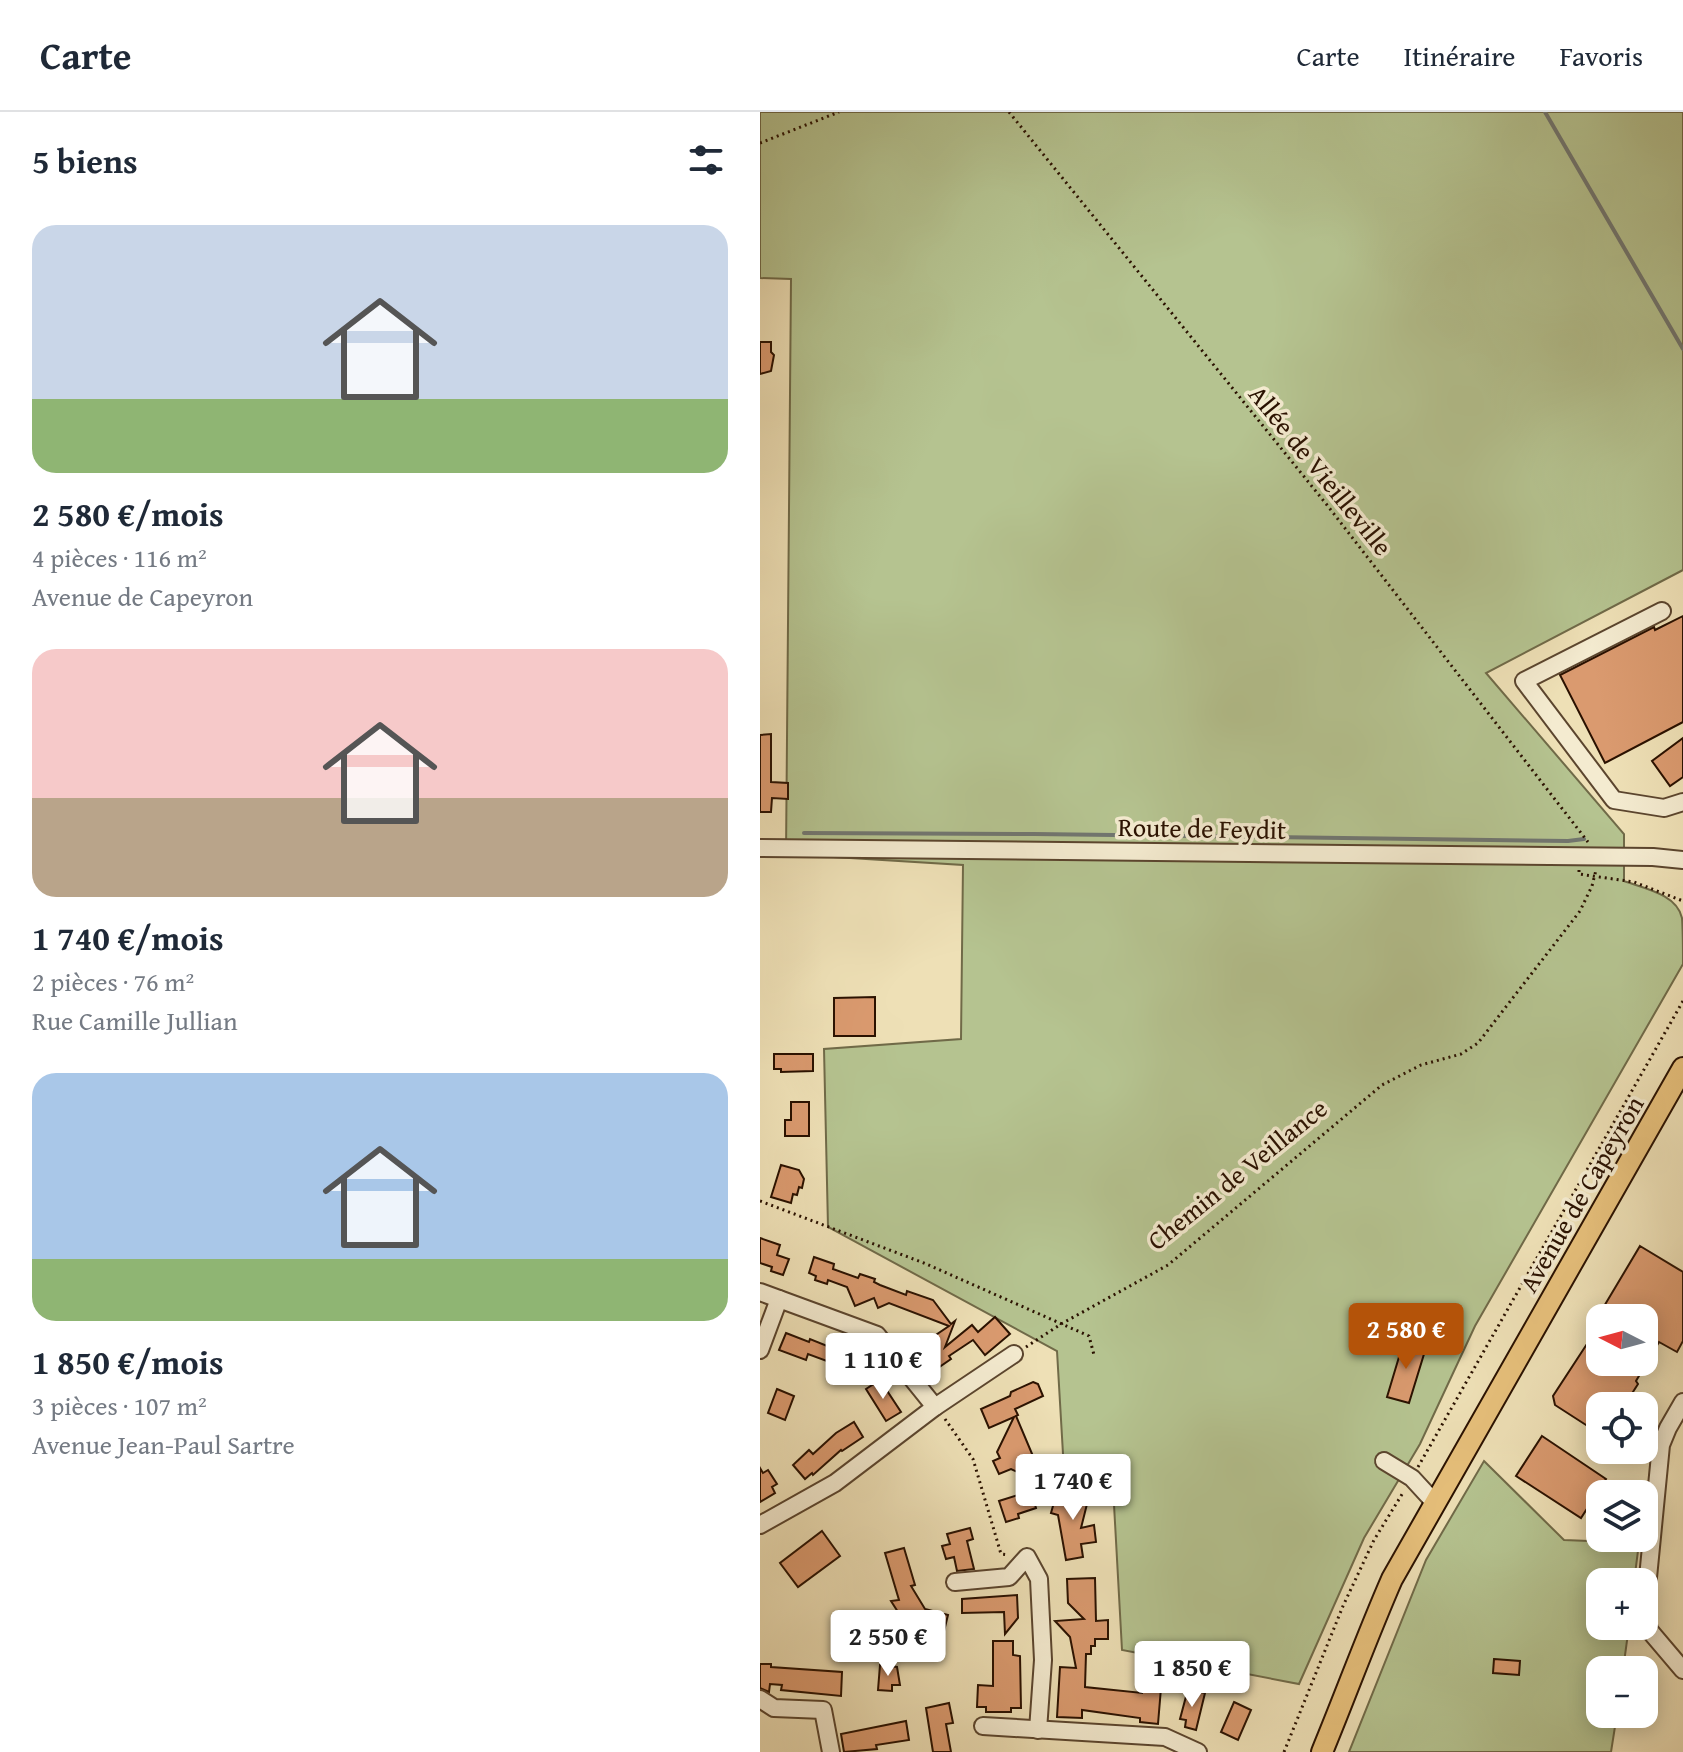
<!DOCTYPE html>
<html lang="fr">
<meta charset="utf-8">
<style>
body{margin:0;font-family:"Gentium Book Plus",serif;background:#f2f2f3;color:#1f2937;height:100vh;display:flex;flex-direction:column;font-size:30px;white-space:nowrap}
*{box-sizing:border-box;margin:0}
p{font-size:26px;color:#747a83}
.icon{flex:none;width:44px;height:44px;fill:none;stroke:currentColor;stroke-width:2;stroke-linecap:round;stroke-linejoin:round}
.map{position:relative;flex:1;overflow:hidden}
.sheet{display:flex;flex-direction:column;background:#fff;width:760px}
.sheet>*{flex:none}
.needle{width:52px;rotate:276deg}
.tools{position:absolute;left:826px;top:1192px;display:grid;gap:16px}
.tools a{display:grid;place-items:center;width:72px;height:72px;border-radius:16px;background:#fff;box-shadow:0 4px 20px #0003;font-size:40px}
.price{position:absolute;translate:-50% -68px;padding:0 18px;border-radius:8px;background:#fff;color:#222;font-size:26px;line-height:52px;filter:drop-shadow(0 2px 4px #0008)}
.price::after{content:'';position:absolute;left:50%;top:48px;width:24px;height:18px;margin-left:-12px;background:inherit;clip-path:polygon(0 0,100% 0,50% 100%)}
.price.on{background:#b45309;color:#fff}
ul{padding:0;list-style:none}
li{display:grid;align-content:center;gap:16px;height:424px;padding:0 32px}
li span{display:grid;place-items:center;height:248px;border-radius:24px;color:#555}
li>.icon{margin-inline-start:auto}
span .icon{width:144px;height:144px;fill:#fffc;stroke-width:1}
li b{font-size:34px}
h2{display:flex;justify-content:space-between;align-items:center;height:96px;padding:0 32px;font-size:34px}
header{display:flex;align-items:center;gap:48px;box-sizing:border-box;height:112px;padding:0 40px;background:#fff;border-bottom:2px solid #e0e1e3}
header strong{font-size:38px}
nav{display:flex;gap:44px;margin-inline-start:auto;font-size:28px}
main{display:flex;flex:1;min-height:0}
.map>svg:first-child{display:block}
.green{fill:#b5c390;stroke:#706a48;stroke-width:2}
.lines{fill:none;stroke-linecap:round;stroke-linejoin:round}
.stream{stroke:#717670;stroke-width:4}
.building{fill:#da9a6f;stroke:#2a1100;stroke-width:2}
.minor-casing{stroke:#5b452e;stroke-width:20}
.major-casing{stroke:#2a1100;stroke-width:24}
.path{stroke:#2a1100;stroke-width:3;stroke-dasharray:2 4;stroke-linecap:butt}
.minor{stroke:#f4ebd0;stroke-width:16}
.major{stroke:#e7c07b;stroke-width:20}
.labels{text-anchor:middle;dominant-baseline:central;stroke-width:7;stroke-linejoin:round;paint-order:stroke}
.street-label{font-size:26px;fill:#2a1100;stroke:#f4ebd0}
</style>
<header>
<strong>Carte</strong>
<nav><a>Carte</a><a>Itinéraire</a><a>Favoris</a></nav>
</header>
<main>
<section class="sheet">
<h2>5 biens<svg class="icon" aria-label="filters" viewBox="0 0 24 24"><path d="M4 7h16M4 17h16"/><circle cx="9" cy="7" r="2"/><circle cx="15" cy="17" r="2"/></svg></h2>
<ul>
<li><span style="background:linear-gradient(#c9d6e8 70%,#8fb573 0)"><svg class="icon" aria-label="home" viewBox="0 0 24 24"><path d="M3 11l9-7 9 7M6 9v11h12V9"/></svg></span><div><b>2 580 €/mois</b><p>4 pièces · 116 m²</p><p>Avenue de Capeyron</p></div></li>
<li><span style="background:linear-gradient(#f6c9c9 60%,#b9a48a 0)"><svg class="icon" aria-label="home" viewBox="0 0 24 24"><path d="M3 11l9-7 9 7M6 9v11h12V9"/></svg></span><div><b>1 740 €/mois</b><p>2 pièces · 76 m²</p><p>Rue Camille Jullian</p></div></li>
<li><span style="background:linear-gradient(#a9c7e8 75%,#8fb573 0)"><svg class="icon" aria-label="home" viewBox="0 0 24 24"><path d="M3 11l9-7 9 7M6 9v11h12V9"/></svg></span><div><b>1 850 €/mois</b><p>3 pièces · 107 m²</p><p>Avenue Jean-Paul Sartre</p></div></li>
</ul>
</section>
<div class="map">
<svg width="923" height="1640" viewBox="0 0 923 1640">
<rect width="100%" height="100%" fill="#eee0b6"/>
<filter id="stains"><feTurbulence type="fractalNoise" baseFrequency=".0025" numOctaves="4"/><feColorMatrix values="0 0 0 0 .2 0 0 0 0 .09 0 0 0 0 .02 0 0 0 .5 -.17"/></filter>
<radialGradient id="worn" r=".72"><stop offset=".6" stop-color="#630" stop-opacity="0"/><stop offset="1" stop-color="#630" stop-opacity=".3"/></radialGradient>
<g class="green">
<path d="M 0,0 L 923,0 L 923,458 L 726,561 L 864,722 L 864,769 C 883,776 917,782 922,806 C 923,821 923,838 923,852 L 715,1214 L 660,1332 L 604,1426 L 539,1572 L 362,1538 L 352,1356 L 304,1359 L 297,1239 L 68,1115 L 64,937 L 201,927 L 203,753 L 26,742 L 31,167 L 0,166 Z"/>
<path d="M 724,1349 L 804,1428 L 879,1431 L 874,1470 L 840,1470 L 840,1514 L 869,1514 L 863,1558 L 840,1558 L 840,1602 L 857,1602 L 851,1640 L 589,1640 L 666,1448 Z"/>
</g>
<g class="lines">
<g class="stream">
<path d="M 785,0 L 923,237"/>
<path d="M 44,721 L 274,722 L 808,729 L 824,727"/>
</g>
</g>
<g class="building">
<path d="M 0,230 L 11,230 L 11,240 L 14,243 L 11,259 L 0,262 Z"/>
<path d="M 923,504 L 923,610 L 845,651 L 800,563 L 894,515 L 895,518 Z"/>
<path d="M 11,622 L 11,670 L 28,671 L 28,687 L 12,686 L 11,700 L 0,700 L 0,623 Z"/>
<path d="M 923,626 L 923,665 L 910,674 L 892,649 Z"/>
<path d="M 115,885 L 115,924 L 74,924 L 74,886 Z"/>
<path d="M 14,942 L 53,942 L 53,959 L 21,960 L 21,957 L 14,957 Z"/>
<path d="M 31,990 L 49,990 L 49,1024 L 25,1024 L 25,1008 L 31,1008 Z"/>
<path d="M 21,1053 L 39,1058 L 44,1067 L 42,1076 L 39,1075 L 37,1083 L 33,1082 L 31,1091 L 11,1085 Z"/>
<path d="M 0,1126 L 20,1133 L 17,1143 L 29,1147 L 23,1163 L 11,1159 L 12,1155 L 0,1151 Z"/>
<path d="M 880,1134 L 923,1160 L 923,1229 L 917,1240 L 899,1230 L 876,1269 L 878,1272 L 864,1294 L 840,1294 L 840,1322 L 795,1293 L 793,1284 L 840,1212 L 840,1250 L 884,1250 L 884,1206 L 837,1206 Z"/>
<path d="M 54,1145 L 74,1152 L 73,1157 L 98,1166 L 100,1162 L 115,1167 L 114,1170 L 120,1173 L 146,1183 L 147,1179 L 173,1188 L 191,1212 L 195,1209 L 185,1235 L 212,1213 L 218,1220 L 235,1205 L 250,1222 L 225,1243 L 213,1228 L 189,1244 L 191,1247 L 172,1260 L 166,1251 L 169,1249 L 158,1235 L 189,1214 L 129,1191 L 118,1196 L 114,1186 L 95,1194 L 87,1175 L 68,1168 L 67,1172 L 55,1168 L 56,1164 L 49,1161 Z"/>
<path d="M 26,1221 L 49,1230 L 50,1227 L 72,1236 L 73,1234 L 89,1240 L 89,1238 L 108,1244 L 102,1262 L 48,1242 L 46,1248 L 19,1238 Z"/>
<path d="M 645,1225 L 662,1230 L 659,1240 L 664,1242 L 649,1291 L 627,1285 Z"/>
<path d="M 120,1268 L 141,1300 L 126,1309 L 106,1277 Z"/>
<path d="M 273,1270 L 278,1272 L 283,1284 L 255,1297 L 258,1303 L 256,1304 L 278,1356 L 260,1347 L 266,1364 L 251,1357 L 239,1362 L 233,1349 L 240,1346 L 237,1340 L 254,1305 L 229,1316 L 221,1297 L 250,1284 L 251,1280 Z"/>
<path d="M 17,1277 L 34,1284 L 25,1308 L 8,1301 Z"/>
<path d="M 94,1310 L 103,1325 L 82,1339 L 81,1338 L 53,1363 L 52,1361 L 45,1367 L 33,1353 L 49,1338 L 53,1342 L 76,1321 Z"/>
<path d="M 782,1324 L 846,1367 L 821,1406 L 756,1364 Z"/>
<path d="M 0,1356 L 3,1361 L 8,1358 L 17,1372 L 12,1375 L 15,1381 L 0,1390 Z"/>
<path d="M 298,1376 L 329,1384 L 321,1416 L 334,1413 L 336,1430 L 321,1432 L 323,1445 L 306,1448 L 298,1403 L 291,1401 Z"/>
<path d="M 271,1379 L 276,1396 L 258,1402 L 259,1406 L 246,1410 L 239,1389 Z"/>
<path d="M 210,1416 L 213,1427 L 207,1429 L 214,1457 L 197,1459 L 194,1445 L 186,1447 L 182,1434 L 190,1432 L 187,1422 Z"/>
<path d="M 62,1419 L 80,1444 L 38,1475 L 20,1451 Z"/>
<path d="M 144,1436 L 155,1473 L 151,1474 L 165,1497 L 188,1503 L 184,1519 L 169,1516 L 154,1525 L 131,1489 L 139,1488 L 125,1441 Z"/>
<path d="M 335,1466 L 336,1509 L 348,1508 L 348,1527 L 335,1527 L 335,1534 L 331,1534 L 331,1542 L 326,1542 L 325,1575 L 382,1581 L 382,1574 L 401,1576 L 398,1612 L 380,1610 L 380,1606 L 322,1598 L 322,1606 L 297,1605 L 300,1555 L 316,1556 L 310,1525 L 295,1509 L 324,1507 L 308,1491 L 307,1467 Z"/>
<path d="M 257,1483 L 258,1506 L 245,1522 L 244,1500 L 202,1501 L 202,1487 Z"/>
<path d="M 233,1529 L 253,1529 L 253,1543 L 260,1544 L 261,1596 L 251,1596 L 251,1600 L 226,1600 L 226,1595 L 217,1595 L 218,1573 L 233,1574 Z"/>
<path d="M 734,1547 L 760,1549 L 759,1563 L 733,1561 Z"/>
<path d="M 0,1552 L 11,1552 L 11,1555 L 82,1560 L 81,1584 L 21,1578 L 22,1573 L 10,1572 L 9,1580 L 0,1576 Z"/>
<path d="M 120,1553 L 137,1555 L 140,1573 L 132,1573 L 132,1579 L 118,1578 Z"/>
<path d="M 428,1577 L 445,1581 L 436,1618 L 425,1615 L 426,1608 L 420,1607 Z"/>
<path d="M 474,1590 L 491,1598 L 478,1628 L 461,1620 Z"/>
<path d="M 189,1591 L 193,1611 L 186,1612 L 191,1640 L 173,1640 L 166,1596 Z"/>
<path d="M 146,1609 L 149,1628 L 116,1633 L 117,1637 L 84,1640 L 81,1622 Z"/>
</g>
<g class="lines">
<g class="minor-casing">
<g id="minor">
<path d="M 902,499 L 764,569 L 854,688 L 904,696 L 923,690"/>
<path d="M 0,736 L 893,745 L 923,748"/>
<path d="M 0,1180 L 117,1223 L 175,1295"/>
<path d="M 0,1238 L 19,1187"/>
<path d="M 923,1290 L 908,1316 L 901,1333 L 885,1496 L 889,1518 L 923,1558"/>
<path d="M 624,1349 L 652,1366 L 675,1391"/>
<path d="M 0,1413 L 75,1371 L 175,1295 L 254,1242"/>
<path d="M 195,1470 L 249,1465 L 267,1445 L 279,1467 L 283,1548 L 278,1618"/>
<path d="M 0,1587 L 14,1596 L 63,1598 L 71,1640"/>
<path d="M 223,1614 L 405,1625 L 438,1640"/>
</g>
</g>
<g class="major-casing">
<path id="major" d="M 562,1640 C 586,1582 607,1524 632,1467 L 923,956"/>
</g>
<g class="path">
<path d="M 249,0 L 567,393 L 828,730"/>
<path d="M 0,31 L 79,0"/>
<path d="M 819,758 L 819,762 L 874,770 L 923,789"/>
<path d="M 0,1089 L 164,1151 L 329,1224 L 334,1243"/>
<path d="M 266,1235 L 301,1212 L 408,1153 L 622,973 L 661,953 L 701,942 L 718,931 L 820,799 L 832,774 L 836,758"/>
<path d="M 185,1307 L 213,1347 L 241,1442 L 249,1443"/>
<path d="M 658,1355 L 923,889"/>
<path d="M 524,1640 L 583,1494 L 614,1428 L 644,1379"/>
</g>
<use href="#minor" class="minor"/>
<use href="#major" class="major"/>
</g>
<g class="labels">
<g class="street-label">
<text transform="translate(561 358) rotate(51)">Allée de Vieilleville</text>
<text transform="translate(442 716) rotate(1)">Route de Feydit</text>
<text transform="translate(477 1062) rotate(-39)">Chemin de Veillance</text>
<text transform="translate(821 1082) rotate(-60)">Avenue de Capeyron</text>
</g>
</g>
<rect width="100%" height="100%" filter="url(#stains)"/>
<rect width="100%" height="100%" fill="url(#worn)"/>
</svg>
<div class="tools">
<a><svg class="needle" viewBox="-14 -14 28 28"><path d="M0-13l5 13h-10z" fill="#e53935"/><path d="M0 13l5-13h-10z" fill="#747a83"/></svg></a>
<a><svg class="icon" aria-label="locate" viewBox="0 0 24 24"><circle cx="12" cy="12" r="6"/><path d="M12 2v4M12 18v4M2 12h4M18 12h4"/></svg></a>
<a><svg class="icon" aria-label="layers" viewBox="0 0 24 24"><path d="M12 4l9 5-9 5-9-5zM3 14l9 5 9-5"/></svg></a>
<a>+</a>
<a>−</a>
</div>
<b class="price on" style="left:646px;top:1259px">2 580 €</b>
<b class="price" style="left:123px;top:1289px">1 110 €</b>
<b class="price" style="left:313px;top:1410px">1 740 €</b>
<b class="price" style="left:128px;top:1566px">2 550 €</b>
<b class="price" style="left:432px;top:1597px">1 850 €</b>
</div>
</main>
